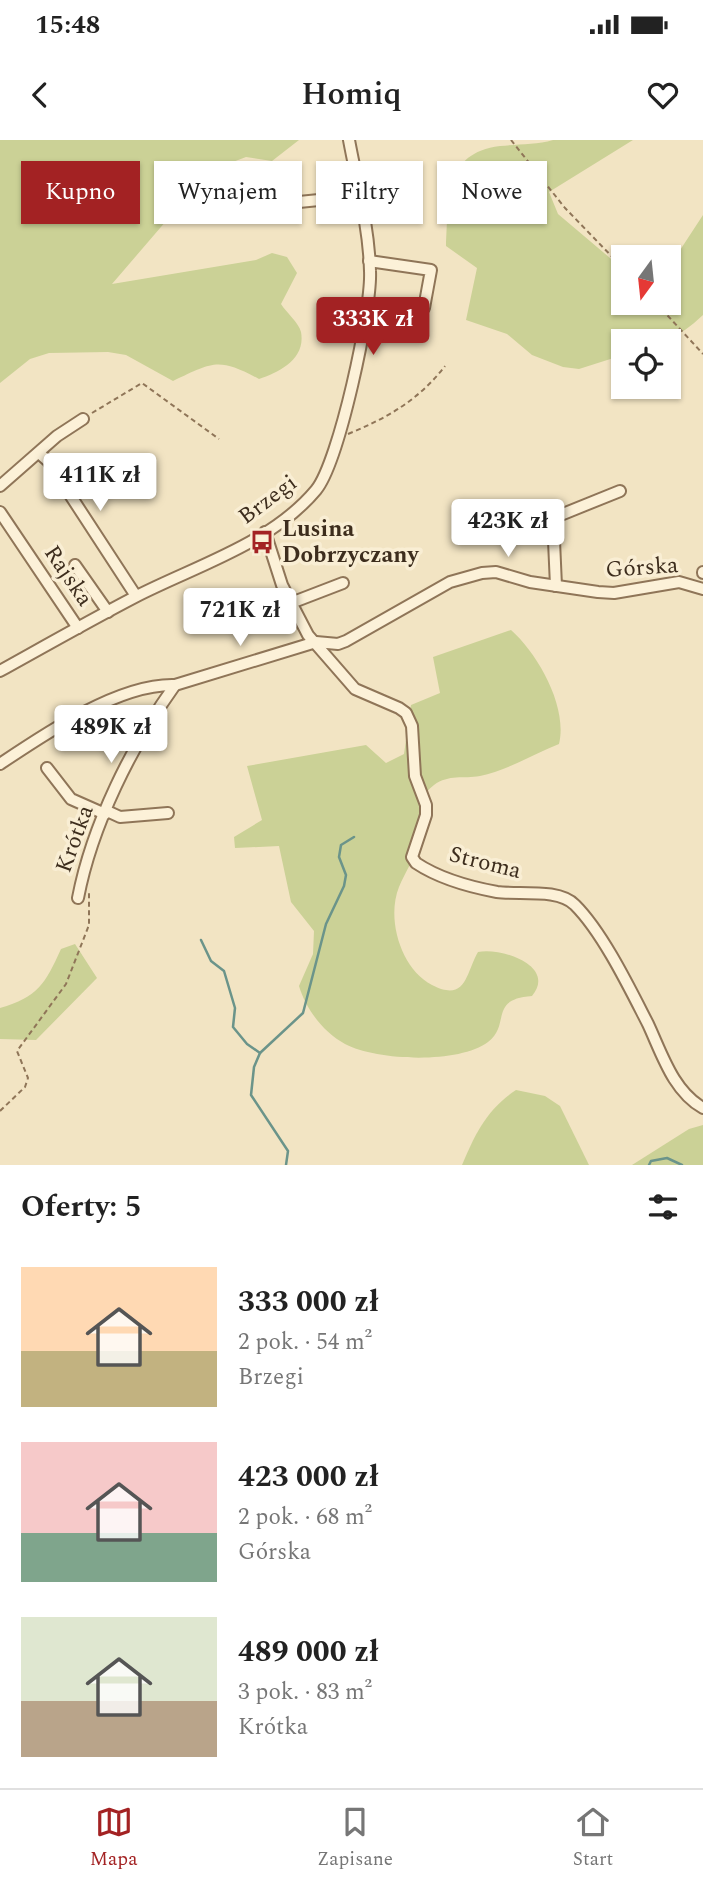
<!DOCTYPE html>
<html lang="pl">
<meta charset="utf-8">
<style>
body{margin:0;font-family:Spectral,serif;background:#f6f6f6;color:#222;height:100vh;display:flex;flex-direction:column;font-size:26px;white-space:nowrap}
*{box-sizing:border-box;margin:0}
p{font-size:23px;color:#767676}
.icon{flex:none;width:38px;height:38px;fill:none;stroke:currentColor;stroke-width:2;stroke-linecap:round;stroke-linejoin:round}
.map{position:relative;height:1025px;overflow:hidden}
.sheet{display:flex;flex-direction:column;background:#fff;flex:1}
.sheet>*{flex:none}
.hud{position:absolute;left:21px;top:21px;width:662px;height:63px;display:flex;gap:14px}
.needle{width:46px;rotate:195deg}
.buttons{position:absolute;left:611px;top:105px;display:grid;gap:14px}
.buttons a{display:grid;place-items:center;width:70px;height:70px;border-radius:0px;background:#fff;box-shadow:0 2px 5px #0004;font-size:35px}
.price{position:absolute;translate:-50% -60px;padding:0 16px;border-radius:7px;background:#fff;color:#222;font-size:23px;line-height:46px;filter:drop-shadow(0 2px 4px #0008)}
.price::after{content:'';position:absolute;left:50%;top:42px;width:21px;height:16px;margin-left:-10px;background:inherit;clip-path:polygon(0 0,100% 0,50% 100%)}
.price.on{background:#a32223;color:#fff}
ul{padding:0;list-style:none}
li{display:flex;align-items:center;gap:21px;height:175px;padding:0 21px}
li span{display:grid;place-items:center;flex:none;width:196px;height:140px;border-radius:0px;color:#555}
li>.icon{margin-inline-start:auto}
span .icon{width:84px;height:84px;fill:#fffc;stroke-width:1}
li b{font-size:30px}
h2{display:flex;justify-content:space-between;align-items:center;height:84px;padding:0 21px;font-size:30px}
.chip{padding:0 24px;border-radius:0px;background:#fff;box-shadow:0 2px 5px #0004;font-size:24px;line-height:63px}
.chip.on{background:#a32223;color:#fff}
.status{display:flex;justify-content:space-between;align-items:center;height:49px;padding:0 35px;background:#fff;direction:ltr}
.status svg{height:19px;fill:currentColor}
header{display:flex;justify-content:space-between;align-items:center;height:91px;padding:0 21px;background:#fff;font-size:32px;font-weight:600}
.tab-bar{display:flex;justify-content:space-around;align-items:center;height:98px;border-top:2px solid #e0e0e0;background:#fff;font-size:19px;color:#767676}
.tab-bar a{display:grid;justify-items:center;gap:4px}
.tab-bar .on{color:#a32223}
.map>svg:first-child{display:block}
.green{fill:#cbd196}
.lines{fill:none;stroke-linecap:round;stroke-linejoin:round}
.stream{stroke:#6b948a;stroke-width:2.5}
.minor-casing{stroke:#8f7558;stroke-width:14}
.path{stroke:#8f7558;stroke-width:2;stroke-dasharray:5 3.5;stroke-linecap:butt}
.minor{stroke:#fcf1d8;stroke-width:10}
.labels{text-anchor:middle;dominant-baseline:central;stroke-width:7;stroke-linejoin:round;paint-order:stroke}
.street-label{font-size:23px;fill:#3d2d1d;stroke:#f9eed4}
.poi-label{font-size:23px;font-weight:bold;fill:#3d2d1d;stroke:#f9eed4;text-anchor:start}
</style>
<div class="status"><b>15:48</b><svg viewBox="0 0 49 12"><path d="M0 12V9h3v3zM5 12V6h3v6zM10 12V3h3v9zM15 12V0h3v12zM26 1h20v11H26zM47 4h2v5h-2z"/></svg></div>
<header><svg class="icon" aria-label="back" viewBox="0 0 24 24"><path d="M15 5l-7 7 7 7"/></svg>Homiq<svg class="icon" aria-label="heart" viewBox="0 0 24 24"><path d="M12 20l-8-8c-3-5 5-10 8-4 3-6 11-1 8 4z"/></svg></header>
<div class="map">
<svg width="703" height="1025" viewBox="0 0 703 1025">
<rect width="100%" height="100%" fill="#f2e4c3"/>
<g class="green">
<path d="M 0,0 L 299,0 L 272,21 L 246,17 L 209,31 L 112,144 L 256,120 L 272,113 L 287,117 L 297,133 L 281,164 C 286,172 299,183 301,192 C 306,219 279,232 259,239 C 218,217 213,222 173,241 L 126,215 L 108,212 L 49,213 L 30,219 L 0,243 Z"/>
<path d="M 553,0 L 633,0 L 549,52 L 558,74 L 623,129 L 623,163 L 668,163 L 669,127 L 703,75 L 703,175 C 673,203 662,201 623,201 L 623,215 L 579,229 L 563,227 L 532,215 L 507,194 L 466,180 L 477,128 L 446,106 C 449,60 443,13 500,6 C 518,4 536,5 553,0 Z"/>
<path d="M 511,490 C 538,514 568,567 559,604 C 534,614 506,631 480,636 C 463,639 449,634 434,645 C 413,661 421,676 419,698 C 418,714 405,732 399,747 C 386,779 401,829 432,845 C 467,863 466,832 478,812 C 501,807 557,826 532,856 C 488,859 511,885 488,902 C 459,924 377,921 345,904 C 323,892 306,869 299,846 L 313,814 L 314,791 L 291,762 L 279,706 L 235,708 L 234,697 L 262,680 L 247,626 L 366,605 L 386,623 L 404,614 L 411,565 L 440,553 L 433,517 Z"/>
<path d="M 75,804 L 97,838 L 36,900 L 0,899 L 0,868 C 38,857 45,844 61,809 Z"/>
<path d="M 516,950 L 545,956 L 560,966 L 589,1025 L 462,1025 C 475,994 487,969 516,950 Z"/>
<path d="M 703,985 L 703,1025 L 632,1025 L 689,989 Z"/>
</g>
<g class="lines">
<g class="stream">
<path d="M 201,800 L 211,821 L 224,831 L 235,868 L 233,887 L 247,904 L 260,913"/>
<path d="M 286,1025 L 288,1011 L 251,955 L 254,927 L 260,913 L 303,873 L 326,784 L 344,746 L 346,735 L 339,717 L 341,705 L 354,697"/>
<path d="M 649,1025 L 651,1021 L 667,1018 L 682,1025"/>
</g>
<g class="minor-casing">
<g id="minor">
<path d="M 279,64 L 359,56"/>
<path d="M 369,121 L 431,130 L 424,168"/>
<path d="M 39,313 L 48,321 L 136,456"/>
<path d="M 0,346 L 57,296 L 83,279"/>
<path d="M 0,372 L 78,488"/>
<path d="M 265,392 L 282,445 L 308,495 L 355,549 L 399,568 L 406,573 L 412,586 L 415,636 L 426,665 L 426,675 L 412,717 L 416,723 C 440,739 470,747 497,752 C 519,755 559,748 575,765 C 603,793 630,849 648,884 C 662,914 673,951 703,968"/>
<path d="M 75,425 L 108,472"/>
<path d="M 703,432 L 703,433"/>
<path d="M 556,446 L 553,378 L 620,351"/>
<path d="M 291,463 L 343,443"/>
<path d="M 0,531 C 45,506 89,481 135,457 C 195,426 271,404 316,350 C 339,322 372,169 370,131 C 369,87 357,43 349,0"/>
<path d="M 0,624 C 46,593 120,543 175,545 L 316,502 L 338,504 L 346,501 L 450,442 L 482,433 L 496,432 L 530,442 L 598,452 L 614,453 L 679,442 L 703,449"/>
<path d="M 47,628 L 71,659 L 105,674"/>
<path d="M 107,671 L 120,677 L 168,673"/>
<path d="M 78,758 C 92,685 132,605 175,545"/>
</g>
</g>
<g class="path">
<path d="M 511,0 L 565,68 L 623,128"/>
<path d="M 656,163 L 703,214"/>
<path d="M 92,273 L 142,243 L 219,299"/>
<path d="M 348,294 C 387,278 419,260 445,226"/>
<path d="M 0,971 L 25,947 L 28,938 L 17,911 L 66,844 L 89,785 L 89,753"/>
</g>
<use href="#minor" class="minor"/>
</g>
<defs>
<g id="bus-bare" transform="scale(1.89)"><path d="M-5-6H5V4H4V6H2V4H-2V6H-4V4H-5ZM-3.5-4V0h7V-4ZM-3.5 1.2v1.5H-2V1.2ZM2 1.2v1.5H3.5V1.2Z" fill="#a32223" stroke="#f9eed4" stroke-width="2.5" paint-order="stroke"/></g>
</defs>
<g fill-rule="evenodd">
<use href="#bus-bare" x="262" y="402"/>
</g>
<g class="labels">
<g class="street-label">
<text transform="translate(268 360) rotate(-37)">Brzegi</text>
<text transform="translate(642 428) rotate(-4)">Górska</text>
<text transform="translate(68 436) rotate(56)">Rajska</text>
<text transform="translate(75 699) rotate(-70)">Krótka</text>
<text transform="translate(485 723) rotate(14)">Stroma</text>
</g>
<g class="poi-label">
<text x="282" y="389">Lusina<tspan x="282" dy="26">Dobrzyczany</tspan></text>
</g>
</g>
</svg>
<div class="buttons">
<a><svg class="needle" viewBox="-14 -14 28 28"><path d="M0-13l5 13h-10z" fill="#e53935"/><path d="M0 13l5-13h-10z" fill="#767676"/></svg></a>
<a><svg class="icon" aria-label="locate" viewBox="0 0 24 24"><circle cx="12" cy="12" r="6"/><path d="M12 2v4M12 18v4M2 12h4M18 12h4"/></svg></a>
</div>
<b class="price on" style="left:373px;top:217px">333K zł</b>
<b class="price" style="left:100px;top:373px">411K zł</b>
<b class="price" style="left:508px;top:419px">423K zł</b>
<b class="price" style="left:240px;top:508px">721K zł</b>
<b class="price" style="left:111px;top:625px">489K zł</b>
<div class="hud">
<a class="chip on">Kupno</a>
<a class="chip">Wynajem</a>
<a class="chip">Filtry</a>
<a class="chip">Nowe</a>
</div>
</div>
<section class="sheet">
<h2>Oferty: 5<svg class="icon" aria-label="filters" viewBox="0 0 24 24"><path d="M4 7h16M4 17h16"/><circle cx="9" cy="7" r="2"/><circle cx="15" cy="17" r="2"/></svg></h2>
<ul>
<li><span style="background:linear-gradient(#ffd9b3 60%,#c2b280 0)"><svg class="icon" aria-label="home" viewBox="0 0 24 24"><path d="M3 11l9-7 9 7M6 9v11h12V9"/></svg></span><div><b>333 000 zł</b><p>2 pok. · 54 m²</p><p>Brzegi</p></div></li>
<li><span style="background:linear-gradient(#f6c9c9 65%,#7fa58c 0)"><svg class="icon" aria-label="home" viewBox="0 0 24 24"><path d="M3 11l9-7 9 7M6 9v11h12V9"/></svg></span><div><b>423 000 zł</b><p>2 pok. · 68 m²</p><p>Górska</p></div></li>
<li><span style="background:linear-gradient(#dfe7d0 60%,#b9a48a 0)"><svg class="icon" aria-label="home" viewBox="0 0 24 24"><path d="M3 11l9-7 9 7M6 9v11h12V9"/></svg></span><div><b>489 000 zł</b><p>3 pok. · 83 m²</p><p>Krótka</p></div></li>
</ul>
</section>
<nav class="tab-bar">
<a class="on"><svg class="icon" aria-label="map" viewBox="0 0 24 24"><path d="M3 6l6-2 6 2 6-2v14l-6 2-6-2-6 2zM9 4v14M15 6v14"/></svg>Mapa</a>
<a><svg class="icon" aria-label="saved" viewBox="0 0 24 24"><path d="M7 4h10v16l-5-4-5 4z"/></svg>Zapisane</a>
<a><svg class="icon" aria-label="home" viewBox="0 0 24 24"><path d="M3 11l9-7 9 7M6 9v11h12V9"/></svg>Start</a>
</nav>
